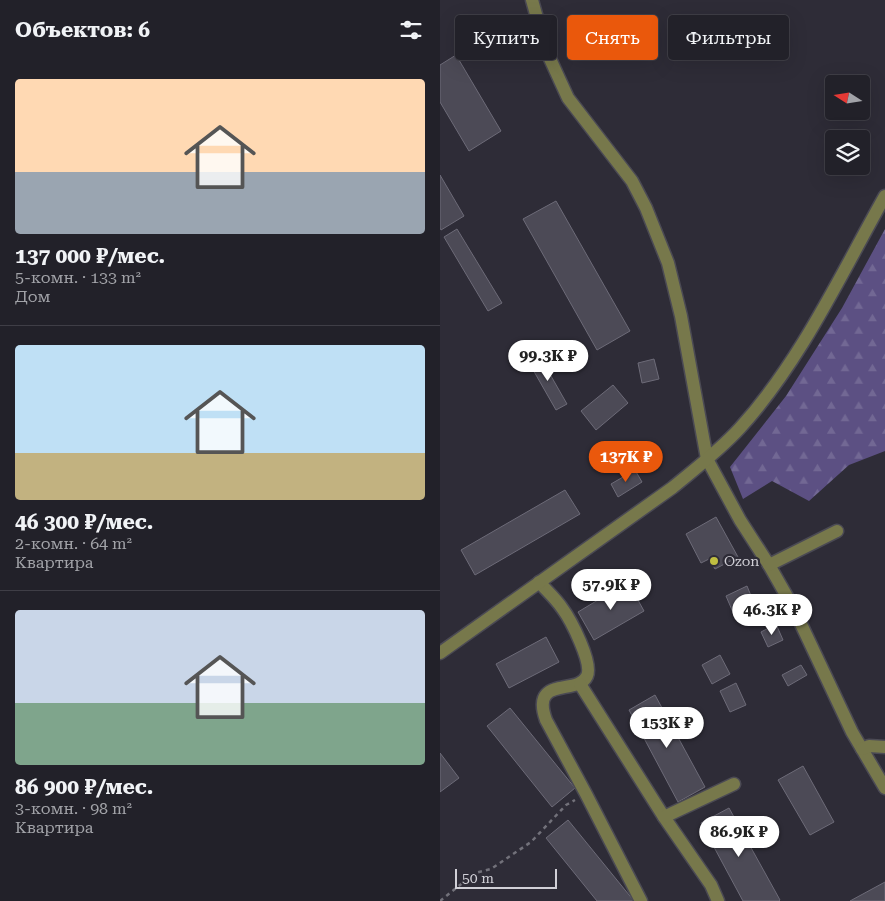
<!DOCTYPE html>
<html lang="ru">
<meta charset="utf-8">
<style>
body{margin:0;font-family:"Roboto Serif",serif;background:#2e2e35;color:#f1f3f6;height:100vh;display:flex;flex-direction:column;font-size:19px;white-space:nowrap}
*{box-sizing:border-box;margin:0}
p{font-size:16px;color:#a2a3a8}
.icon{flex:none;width:28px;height:28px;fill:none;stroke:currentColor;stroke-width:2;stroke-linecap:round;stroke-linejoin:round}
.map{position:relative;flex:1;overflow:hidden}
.side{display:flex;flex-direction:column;background:#222129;width:440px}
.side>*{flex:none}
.banner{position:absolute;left:15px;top:15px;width:355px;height:45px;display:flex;gap:10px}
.needle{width:32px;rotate:282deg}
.fabs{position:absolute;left:385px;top:75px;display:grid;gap:10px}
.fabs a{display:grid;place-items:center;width:45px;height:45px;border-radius:5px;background:#222129;box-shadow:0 5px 20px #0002,0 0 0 1px #3f3e46;font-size:25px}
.scale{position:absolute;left:15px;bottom:12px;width:102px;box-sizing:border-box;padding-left:5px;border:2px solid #d1d0d7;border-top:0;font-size:14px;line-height:18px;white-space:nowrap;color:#d1d0d7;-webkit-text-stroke:4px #2e2c37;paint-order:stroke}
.price{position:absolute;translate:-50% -42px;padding:0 11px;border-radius:18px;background:#fff;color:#222;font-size:16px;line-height:32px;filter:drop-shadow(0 1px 2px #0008)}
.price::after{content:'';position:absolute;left:50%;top:30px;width:15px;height:11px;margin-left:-8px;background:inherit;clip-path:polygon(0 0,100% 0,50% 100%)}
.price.on{background:#ea580c;color:#fff}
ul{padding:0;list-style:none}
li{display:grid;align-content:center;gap:10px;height:265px;padding:0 15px}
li+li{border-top:1px solid #3f3e46}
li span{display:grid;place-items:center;height:155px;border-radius:5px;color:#555}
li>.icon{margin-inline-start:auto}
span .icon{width:90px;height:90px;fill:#fffc;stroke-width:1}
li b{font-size:21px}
h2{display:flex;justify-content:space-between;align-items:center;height:60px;padding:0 15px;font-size:21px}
.tag{padding:0 18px;border-radius:5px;background:#222129;box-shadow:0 5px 20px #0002,0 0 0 1px #3f3e46;font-size:18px;line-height:45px}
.tag.on{background:#ea580c;color:#fff}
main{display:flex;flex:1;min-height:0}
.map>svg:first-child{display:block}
.forest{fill:url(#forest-firs)}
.building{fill:#4c4a56;stroke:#6d6b78}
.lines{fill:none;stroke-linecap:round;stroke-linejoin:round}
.minor-casing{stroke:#4b4a54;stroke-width:15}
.path{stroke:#72717a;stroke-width:2.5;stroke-dasharray:4 4;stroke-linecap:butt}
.minor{stroke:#77784b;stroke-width:12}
.poi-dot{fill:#bfbe41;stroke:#2e2c37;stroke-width:2}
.labels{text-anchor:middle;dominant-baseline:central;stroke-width:4.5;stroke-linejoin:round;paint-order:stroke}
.poi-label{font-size:14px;fill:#d1d0d7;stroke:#2e2c37;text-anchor:start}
</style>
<main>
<section class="side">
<h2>Объектов: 6<svg class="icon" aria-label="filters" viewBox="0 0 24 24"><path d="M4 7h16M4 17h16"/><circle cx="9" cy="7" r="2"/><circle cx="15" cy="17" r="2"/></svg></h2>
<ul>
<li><span style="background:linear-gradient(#ffd9b3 60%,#9aa5b1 0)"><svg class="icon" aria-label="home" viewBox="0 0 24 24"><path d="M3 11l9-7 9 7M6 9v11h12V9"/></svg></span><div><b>137 000 ₽/мес.</b><p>5-комн. · 133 m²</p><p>Дом</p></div></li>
<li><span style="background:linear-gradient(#bfe0f5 70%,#c2b280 0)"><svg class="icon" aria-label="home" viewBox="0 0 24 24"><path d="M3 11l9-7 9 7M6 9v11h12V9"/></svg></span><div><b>46 300 ₽/мес.</b><p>2-комн. · 64 m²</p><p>Квартира</p></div></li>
<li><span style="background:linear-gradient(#c9d6e8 60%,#7fa58c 0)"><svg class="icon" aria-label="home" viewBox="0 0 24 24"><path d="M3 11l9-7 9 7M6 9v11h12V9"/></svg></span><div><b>86 900 ₽/мес.</b><p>3-комн. · 98 m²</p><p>Квартира</p></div></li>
</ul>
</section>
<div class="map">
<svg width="445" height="901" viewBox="0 0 445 901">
<defs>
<pattern id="forest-firs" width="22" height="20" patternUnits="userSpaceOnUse" patternTransform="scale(1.25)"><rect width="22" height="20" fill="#5c5083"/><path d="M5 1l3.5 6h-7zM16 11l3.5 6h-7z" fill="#726894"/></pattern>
</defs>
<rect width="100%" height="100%" fill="#2e2c37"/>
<path class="forest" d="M 445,229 L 445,451 L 409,465 L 369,501 L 332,481 L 303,499 L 290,467 L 346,396 L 402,308 Z"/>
<g class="building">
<path d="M 16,55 L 61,131 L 29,151 L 0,102 L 0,65 Z"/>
<path d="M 0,175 L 24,216 L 1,230 L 0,228 Z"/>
<path d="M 116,201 L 190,331 L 157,350 L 83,219 Z"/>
<path d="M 17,229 L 62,303 L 48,311 L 4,237 Z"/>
<path d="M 99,355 L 127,404 L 116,410 L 88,361 Z"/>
<path d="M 214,359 L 219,379 L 202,383 L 198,363 Z"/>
<path d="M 173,385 L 188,403 L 156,430 L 141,411 Z"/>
<path d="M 195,470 L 202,482 L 178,497 L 171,484 Z"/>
<path d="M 125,490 L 140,514 L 35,575 L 21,550 Z"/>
<path d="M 276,517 L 298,557 L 275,569 L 269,559 L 261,563 L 246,534 Z"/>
<path d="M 188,582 L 204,611 L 154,640 L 138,612 Z"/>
<path d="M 307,586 L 316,608 L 295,617 L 286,596 Z"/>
<path d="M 336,624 L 343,640 L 328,647 L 321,632 Z"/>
<path d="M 106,637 L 119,662 L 69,688 L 56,664 Z"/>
<path d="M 280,655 L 290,674 L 272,684 L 262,665 Z"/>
<path d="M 361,665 L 367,675 L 348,686 L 342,675 Z"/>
<path d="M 296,683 L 306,705 L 290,712 L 280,691 Z"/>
<path d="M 215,695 L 265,787 L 238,802 L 189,710 Z"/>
<path d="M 70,708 L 135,788 L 112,807 L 47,726 Z"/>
<path d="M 0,753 L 19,778 L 0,792 Z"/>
<path d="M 363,766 L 394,822 L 370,835 L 338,780 Z"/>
<path d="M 289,808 L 340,900 L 339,901 L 303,901 L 261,823 Z"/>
<path d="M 128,820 L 194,901 L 157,901 L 106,838 Z"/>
<path d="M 445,882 L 445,901 L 410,901 Z"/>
</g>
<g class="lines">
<g class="minor-casing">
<g id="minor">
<path d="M 92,0 L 106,50 L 128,98 L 192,181 L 206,208 L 228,263 L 241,316 L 267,459 L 300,520 L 329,565 L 353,607 L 412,732 L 445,788"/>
<path d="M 329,565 L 397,531"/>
<path d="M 99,582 C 107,591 116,599 122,608 C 131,620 153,663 147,676 C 138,696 90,675 106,720 L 146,794 L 201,901"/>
<path d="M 0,653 L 232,488 C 255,469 280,450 300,428 C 361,361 401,274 445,196"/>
<path d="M 140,684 L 224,817 L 271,885 L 278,901"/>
<path d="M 422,749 L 429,746 L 445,747"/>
<path d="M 224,817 L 294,784"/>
</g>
</g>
<path class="path" d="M 0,901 L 35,873 L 51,869 L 91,842 L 126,805 L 135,800"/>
<use href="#minor" class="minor"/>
</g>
<circle class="poi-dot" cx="274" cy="561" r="5"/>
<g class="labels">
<g class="poi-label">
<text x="284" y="561">Ozon</text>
</g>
</g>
</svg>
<div class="fabs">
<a><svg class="needle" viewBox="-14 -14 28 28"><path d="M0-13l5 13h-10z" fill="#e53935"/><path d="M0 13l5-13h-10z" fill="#a2a3a8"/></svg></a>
<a><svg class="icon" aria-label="layers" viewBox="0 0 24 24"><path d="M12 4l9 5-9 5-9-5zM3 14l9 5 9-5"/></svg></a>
</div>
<div class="scale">50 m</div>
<b class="price" style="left:108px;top:382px">99.3K ₽</b>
<b class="price on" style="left:186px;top:483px">137K ₽</b>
<b class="price" style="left:171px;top:611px">57.9K ₽</b>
<b class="price" style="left:332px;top:636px">46.3K ₽</b>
<b class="price" style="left:227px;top:749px">153K ₽</b>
<b class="price" style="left:299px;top:858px">86.9K ₽</b>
<div class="banner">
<a class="tag">Купить</a>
<a class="tag on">Снять</a>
<a class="tag">Фильтры</a>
</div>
</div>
</main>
